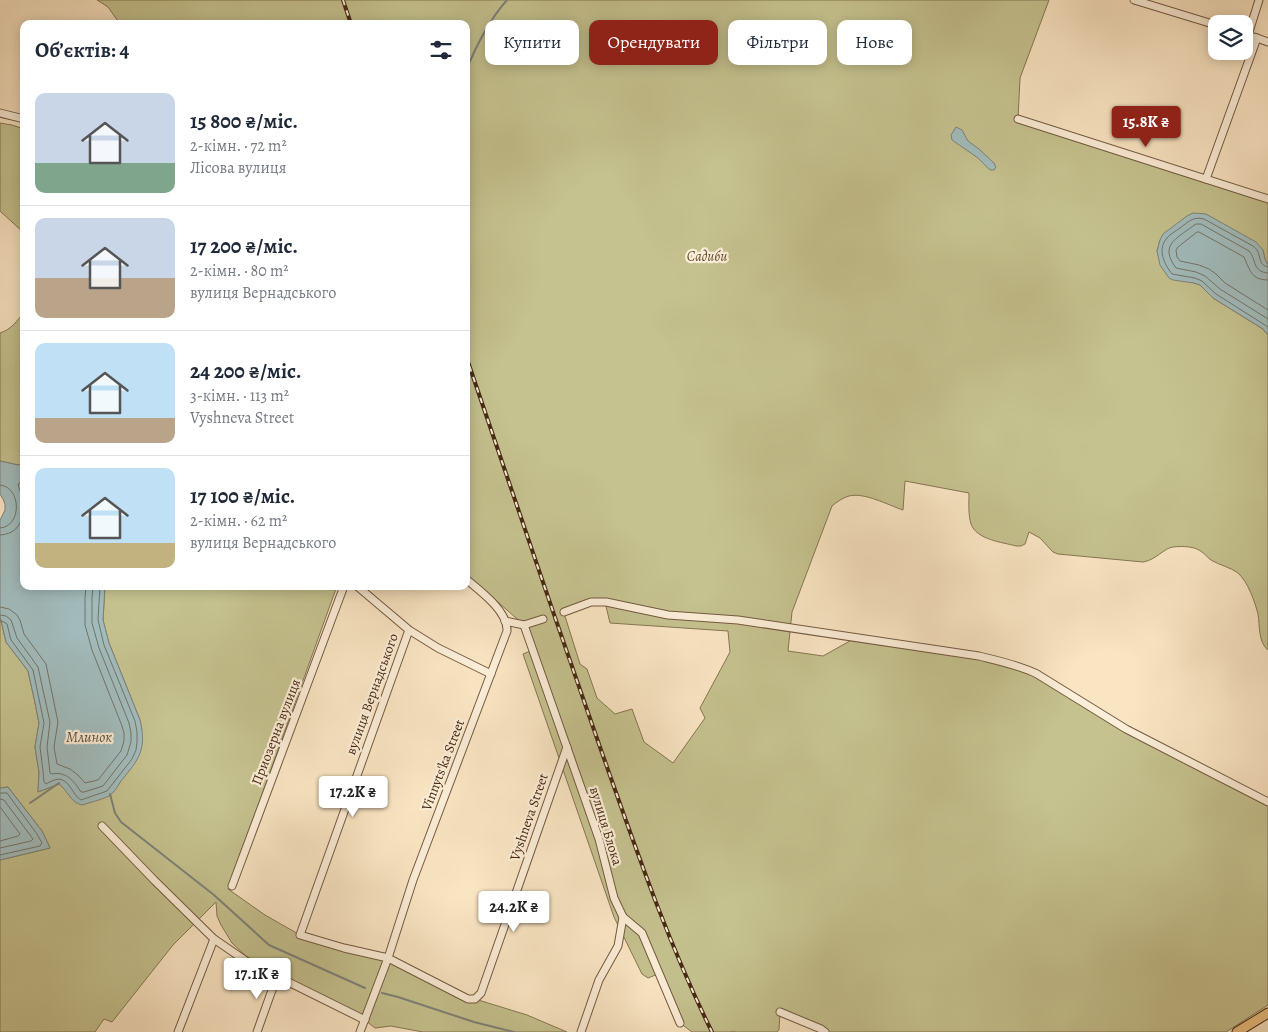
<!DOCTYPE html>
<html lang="uk">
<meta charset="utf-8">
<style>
body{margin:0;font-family:Alegreya,serif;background:#f2f2f3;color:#1f2937;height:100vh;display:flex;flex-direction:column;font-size:19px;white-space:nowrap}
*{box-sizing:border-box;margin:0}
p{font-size:16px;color:#747a83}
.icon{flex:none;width:28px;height:28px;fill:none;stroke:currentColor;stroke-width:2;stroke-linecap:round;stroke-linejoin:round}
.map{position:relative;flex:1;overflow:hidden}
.details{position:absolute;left:20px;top:20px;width:450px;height:570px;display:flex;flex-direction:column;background:#fff;border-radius:10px;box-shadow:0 2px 12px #0003}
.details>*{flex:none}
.guide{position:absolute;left:485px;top:20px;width:475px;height:45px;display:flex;gap:10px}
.controls{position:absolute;left:1208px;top:15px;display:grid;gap:10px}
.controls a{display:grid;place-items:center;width:45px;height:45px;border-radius:10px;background:#fff;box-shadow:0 2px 12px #0003;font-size:25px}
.price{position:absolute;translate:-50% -42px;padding:0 11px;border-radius:5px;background:#fff;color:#222;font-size:16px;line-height:32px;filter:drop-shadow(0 1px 2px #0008)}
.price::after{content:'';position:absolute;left:50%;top:30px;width:15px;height:11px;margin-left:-8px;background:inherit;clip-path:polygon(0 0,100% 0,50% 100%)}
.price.selected{background:#8f2418;color:#fff}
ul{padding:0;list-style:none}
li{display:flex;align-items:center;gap:15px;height:125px;padding:0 15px}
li+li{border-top:1px solid #e0e1e3}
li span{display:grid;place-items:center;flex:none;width:140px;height:100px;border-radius:10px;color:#555}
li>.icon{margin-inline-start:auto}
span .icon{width:60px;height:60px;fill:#fffc;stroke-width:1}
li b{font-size:21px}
h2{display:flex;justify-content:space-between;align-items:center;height:60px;padding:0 15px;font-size:21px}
.tag{padding:0 18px;border-radius:10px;background:#fff;box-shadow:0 2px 12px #0003;font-size:18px;line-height:45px}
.tag.selected{background:#8f2418;color:#fff}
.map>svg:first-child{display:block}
.green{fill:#c5c28f;stroke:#867652;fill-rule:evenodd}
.water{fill:#a2bdbe;stroke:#7e827a}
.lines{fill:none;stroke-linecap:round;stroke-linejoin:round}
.shore{stroke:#747469;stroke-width:1}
.stream{stroke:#7e827a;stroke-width:2}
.minor-casing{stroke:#745940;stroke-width:9}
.major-casing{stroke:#472a14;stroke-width:11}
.minor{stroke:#fceed8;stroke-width:7}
.major{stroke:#edc282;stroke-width:9}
.rail-casing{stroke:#472a14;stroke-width:4}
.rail{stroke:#fceed8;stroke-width:2;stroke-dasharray:5.5;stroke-linecap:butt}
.labels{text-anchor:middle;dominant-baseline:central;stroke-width:4.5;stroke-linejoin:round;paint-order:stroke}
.park-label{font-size:14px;font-style:italic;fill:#665033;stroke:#fceed8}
.street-label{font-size:14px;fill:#472a14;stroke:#fceed8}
.water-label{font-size:15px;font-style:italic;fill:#5e4f3e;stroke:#fceed8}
</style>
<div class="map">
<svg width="1268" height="1032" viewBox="0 0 1268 1032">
<rect width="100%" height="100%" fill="#fae5c3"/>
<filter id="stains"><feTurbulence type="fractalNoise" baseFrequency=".004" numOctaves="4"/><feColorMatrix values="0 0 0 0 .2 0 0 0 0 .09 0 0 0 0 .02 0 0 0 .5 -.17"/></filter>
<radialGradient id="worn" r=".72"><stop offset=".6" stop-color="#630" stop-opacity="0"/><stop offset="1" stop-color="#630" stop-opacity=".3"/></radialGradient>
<g class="green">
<path d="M 97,0 L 1049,0 L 1020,78 L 1018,119 L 1268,199 L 1268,265 L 1265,259 L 1263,250 L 1160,240 L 1157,251 L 1188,281 L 1200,285 L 1213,298 L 1263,329 L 1268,335 L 1268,650 C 1258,642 1260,626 1258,614 C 1255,602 1248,582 1238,573 C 1230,567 1219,565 1211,560 C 1208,558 1205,554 1202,552 C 1195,546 1182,546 1173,547 C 1164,548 1156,560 1143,562 L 1058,554 L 1053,552 L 1040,538 L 1029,532 L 1025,544 L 1021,546 L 1016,546 C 1002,542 977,540 971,524 C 968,514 969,503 969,493 L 905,481 L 903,510 C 888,505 864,492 849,496 C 842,498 837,502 832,506 L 792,612 L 788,651 L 823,656 L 857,637 L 1018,666 L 1098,712 L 1268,802 L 1268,1005 L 1226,1032 L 825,1032 L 780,1013 L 779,1030 L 777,1032 L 736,1032 L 734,1031 L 730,1032 L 692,1032 L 680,1023 L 658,974 L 648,978 L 642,974 L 614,917 L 523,654 L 533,650 L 524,625 L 466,574 L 466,24 L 120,24 L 108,7 ZM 596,602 L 605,602 L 610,623 L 728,631 L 730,652 L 700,708 L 705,718 L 673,763 L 644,742 L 632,709 L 615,714 L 597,698 L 587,669 L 580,664 L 564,613 Z"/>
<path d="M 0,123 L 12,125 L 24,129 L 24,233 L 0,211 Z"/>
<path d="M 24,312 L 24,463 L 18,465 L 0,461 L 0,333 C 12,329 17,321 24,312 Z"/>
<path d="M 105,586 L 337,586 L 228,889 L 265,915 L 300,935 L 388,958 L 475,999 L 527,1015 L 567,1032 L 423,1032 L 391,1026 L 375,1028 L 365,1020 L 279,977 L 246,956 L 232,943 L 221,925 L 217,916 L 216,902 L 173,945 L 112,1022 L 104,1019 L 95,1032 L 0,1032 L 0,860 L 50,848 L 42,831 L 8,787 L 0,788 L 0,616 L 6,642 L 28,671 L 34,698 L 39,723 L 35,747 L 39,772 L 38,792 L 59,784 L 65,788 L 69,794 L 142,731 L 140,720 L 109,643 L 103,620 Z"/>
</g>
<g class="water">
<path d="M 956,127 L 962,130 L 968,141 L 979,149 L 994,163 L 996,167 L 994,170 L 990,170 L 978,158 L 952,140 L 951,135 Z"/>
<path d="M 1193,213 L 1206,214 L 1256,242 L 1263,250 L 1265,259 L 1268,265 L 1268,335 L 1263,329 L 1213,298 L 1200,285 L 1194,283 L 1173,280 L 1169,278 L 1160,265 L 1157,251 L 1160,240 L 1163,234 L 1187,216 Z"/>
<path d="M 0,461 L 18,465 L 24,463 L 24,586 L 105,586 L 103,620 L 109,643 L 140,720 C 147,750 139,759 121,781 C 118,786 114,793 109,796 C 101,800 91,802 82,805 C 71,803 68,791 59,784 L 38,792 L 39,772 L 35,747 L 39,723 L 34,698 L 28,671 L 6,642 L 0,616 L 0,520 L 5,510 L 5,504 L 3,499 L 0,494 Z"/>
<path d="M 8,787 L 42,831 L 50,848 L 0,860 L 0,788 Z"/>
</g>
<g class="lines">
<g class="shore">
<path d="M 1268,267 C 1259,265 1261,259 1258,252 C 1257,249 1255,248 1253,246 L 1204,219 C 1193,216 1188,222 1180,228 C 1176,231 1170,234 1167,238 C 1157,249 1164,264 1172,274 L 1195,278 L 1202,281 L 1216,294 L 1268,327"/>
<path d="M 1268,273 C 1252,272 1257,260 1249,251 L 1201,224 L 1196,224 L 1193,226 C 1176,239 1159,245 1176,268 L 1196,272 L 1205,276 L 1220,289 L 1268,319"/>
<path d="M 1268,280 C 1251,280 1250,270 1244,257 L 1199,232 L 1197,232 L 1178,247 L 1176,250 L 1177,257 L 1180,261 L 1199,265 L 1209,269 L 1216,274 L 1225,283 L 1268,310"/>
<path d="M 0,485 C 22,487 22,527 0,528"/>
<path d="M 0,535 C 27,534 26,504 18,485 L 19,483 L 24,482"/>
<path d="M 0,607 L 9,609 L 17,615 L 20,620 L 24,634 L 46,664 L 58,722 L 54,747 L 57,764 L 70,769 L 78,775 L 85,783 L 98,780 L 121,751 L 124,741 L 124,733 L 122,726 L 92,650 L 85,625 L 85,598 L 86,586"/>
<path d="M 0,615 L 6,616 L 11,620 L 17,638 L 38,667 L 50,722 L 47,747 L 50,773 L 52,774 C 66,771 74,781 81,792 L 84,792 L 103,786 L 127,755 L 131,742 L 131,733 L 129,723 L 99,648 L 92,623 L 92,598 L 93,586"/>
<path d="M 0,621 L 4,622 L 7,624 L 11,640 L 33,670 L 44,723 L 40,747 L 43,771 L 44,782 L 46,784 C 50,782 55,779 59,779 C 70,780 73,796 81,800 L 107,791 L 132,759 L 136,750 L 137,742 L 137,732 L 135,721 L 104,645 L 98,620 L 100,586"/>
<path d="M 0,793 L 7,793 L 37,834 L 42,843 L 40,846 L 0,855"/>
<path d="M 0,799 L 4,800 L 33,839 L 31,841 L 0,848"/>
<path d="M 0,807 L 20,834 L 18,836 L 0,841"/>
</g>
<g class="stream">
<path d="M 466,71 C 476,46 489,20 507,0"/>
<path d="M 110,794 L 115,813 L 121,822 L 214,895 L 269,945 L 365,988"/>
<path d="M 30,803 L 59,783"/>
<path d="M 382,993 L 398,997 L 474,1022 L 514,1032"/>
</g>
<g class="minor-casing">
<g id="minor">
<path d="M 1134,0 L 1216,25"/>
<path d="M 1248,35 L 1259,0"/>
<path d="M 1254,37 L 1268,42"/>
<path d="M 0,113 L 24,119"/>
<path d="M 1018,119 L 1268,199"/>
<path d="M 1206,179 L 1257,38"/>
<path d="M 357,586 L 409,630 L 438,648 L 491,674"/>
<path d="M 564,612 L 591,602 L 606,602 L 668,615 L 738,620 L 979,656 C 999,661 1019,665 1037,674 L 1126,729 L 1268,802"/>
<path d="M 505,621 L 524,625 L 543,619"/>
<path d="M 524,625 L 599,839 L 614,898 L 623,917 L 618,946 L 599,980 L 581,1032"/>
<path d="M 409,630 L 300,935 L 344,948 L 388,958 L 468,999 L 475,999 L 481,993 L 567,747"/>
<path d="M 102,826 L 154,880 L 214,939 L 246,961 L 365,1020"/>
<path d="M 232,886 L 344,586"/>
<path d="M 623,917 L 642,933 L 680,1023"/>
<path d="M 780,1012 L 821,1029 L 825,1032"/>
<path d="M 178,1032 L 214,939"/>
<path d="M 257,1032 L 277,976"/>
<path d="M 360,1032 L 388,958 L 413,880 L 507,631 C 508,611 480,591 466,579"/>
</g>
</g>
<g class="major-casing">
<path id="major" d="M 1237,1032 L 1268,1013"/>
</g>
<use href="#minor" class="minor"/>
<use href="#major" class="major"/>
<g class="rail-casing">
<g id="rail">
<path d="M 343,0 L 351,24"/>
<path d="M 466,356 C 511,488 555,619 601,750 C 635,846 667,941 712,1032"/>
</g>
</g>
<use href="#rail" class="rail"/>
</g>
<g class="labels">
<g class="park-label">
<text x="707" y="256">Садиби</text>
</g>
<g class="street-label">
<text transform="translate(372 694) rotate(-70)">вулиця Вернадського</text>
<text transform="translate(276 732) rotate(-69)">Приозерна вулиця</text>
<text transform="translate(443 765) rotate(-69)">Vinnyts'ka Street</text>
<text transform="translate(529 817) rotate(-71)">Vyshneva Street</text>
<text transform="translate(606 826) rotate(73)">вулиця Блока</text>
</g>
<g class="water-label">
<text x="89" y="737">Млинок</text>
</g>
</g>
<rect width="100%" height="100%" filter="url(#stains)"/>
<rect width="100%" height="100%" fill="url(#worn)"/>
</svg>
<div class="controls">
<a><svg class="icon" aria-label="layers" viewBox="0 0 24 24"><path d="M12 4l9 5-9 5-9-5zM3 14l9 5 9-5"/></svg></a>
</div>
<b class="price selected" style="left:1146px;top:148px">15.8K ₴</b>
<b class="price" style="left:353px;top:818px">17.2K ₴</b>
<b class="price" style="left:514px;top:933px">24.2K ₴</b>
<b class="price" style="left:257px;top:1000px">17.1K ₴</b>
<div class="guide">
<a class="tag">Купити</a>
<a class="tag selected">Орендувати</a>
<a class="tag">Фільтри</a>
<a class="tag">Нове</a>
</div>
<section class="details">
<h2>Об’єктів: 4<svg class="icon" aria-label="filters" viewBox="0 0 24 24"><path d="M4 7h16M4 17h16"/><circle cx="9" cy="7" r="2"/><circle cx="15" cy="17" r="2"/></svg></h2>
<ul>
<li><span style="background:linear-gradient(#c9d6e8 70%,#7fa58c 0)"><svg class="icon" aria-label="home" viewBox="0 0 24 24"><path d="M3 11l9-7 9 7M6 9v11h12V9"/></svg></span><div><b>15 800 ₴/міс.</b><p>2-кімн. · 72 m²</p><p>Лісова вулиця</p></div></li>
<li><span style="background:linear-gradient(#c9d6e8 60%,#b9a48a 0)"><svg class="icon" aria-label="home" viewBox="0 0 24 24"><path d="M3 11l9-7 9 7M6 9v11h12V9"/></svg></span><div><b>17 200 ₴/міс.</b><p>2-кімн. · 80 m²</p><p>вулиця Вернадського</p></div></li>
<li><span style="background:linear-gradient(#bfe0f5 75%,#b9a48a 0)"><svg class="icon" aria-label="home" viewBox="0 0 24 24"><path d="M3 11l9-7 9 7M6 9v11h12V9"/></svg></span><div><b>24 200 ₴/міс.</b><p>3-кімн. · 113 m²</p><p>Vyshneva Street</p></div></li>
<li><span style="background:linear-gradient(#bfe0f5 75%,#c2b280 0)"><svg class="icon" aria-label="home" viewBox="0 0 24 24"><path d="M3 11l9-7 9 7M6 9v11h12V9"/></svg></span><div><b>17 100 ₴/міс.</b><p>2-кімн. · 62 m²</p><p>вулиця Вернадського</p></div></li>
</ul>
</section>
</div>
